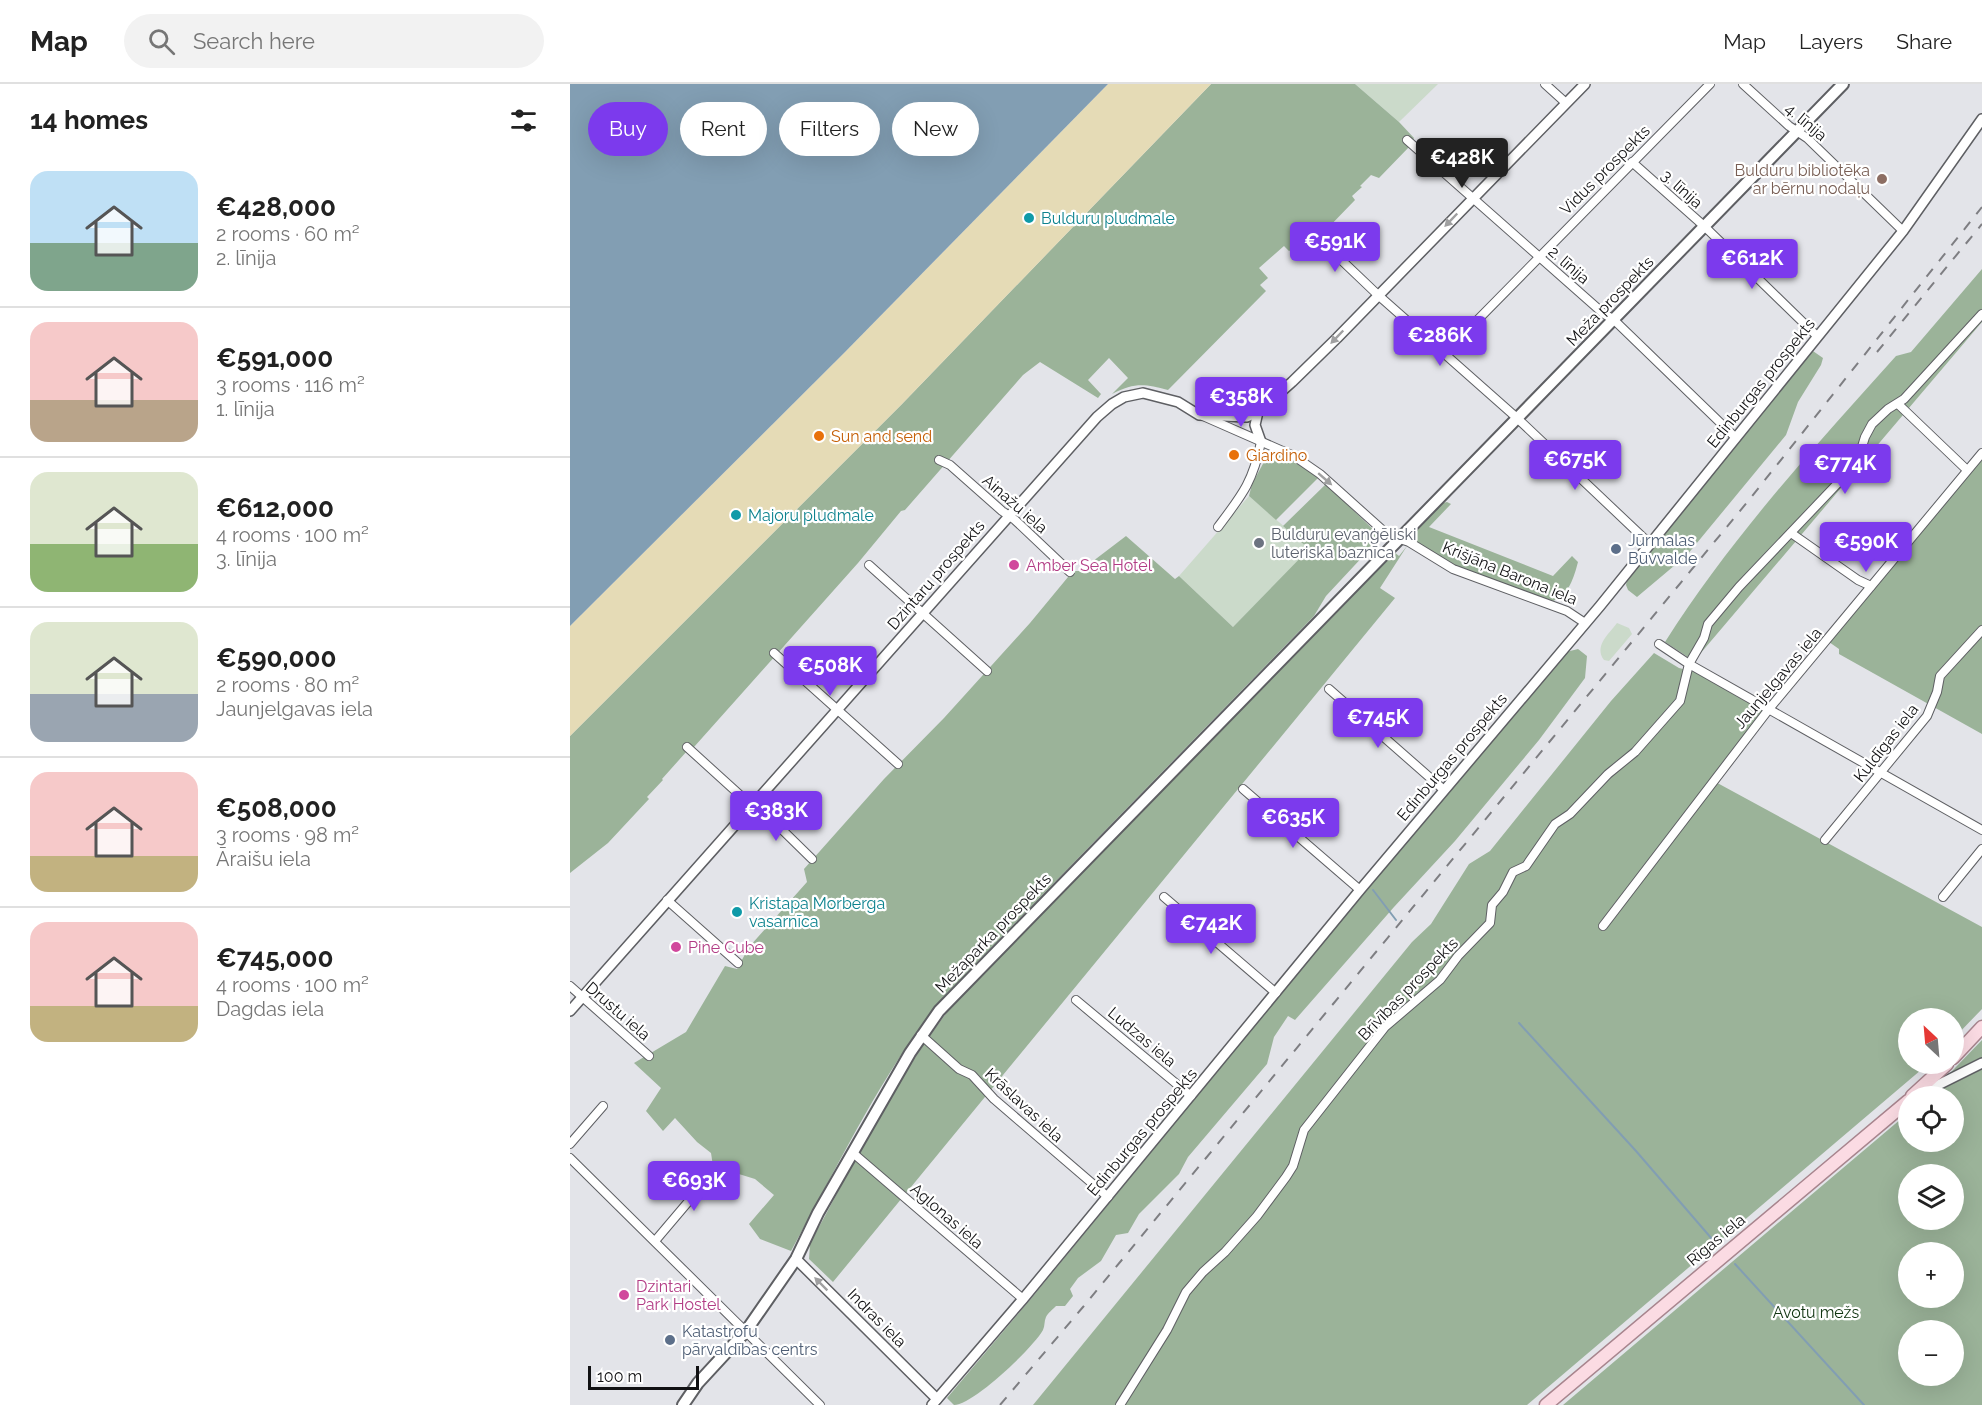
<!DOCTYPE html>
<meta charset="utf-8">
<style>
body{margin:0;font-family:Raleway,sans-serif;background:#f2f2f2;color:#222;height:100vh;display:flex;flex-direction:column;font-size:22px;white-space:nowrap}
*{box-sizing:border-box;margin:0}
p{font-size:20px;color:#767676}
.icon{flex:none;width:33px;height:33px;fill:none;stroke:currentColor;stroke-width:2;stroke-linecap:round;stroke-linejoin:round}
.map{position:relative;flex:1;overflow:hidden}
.sheet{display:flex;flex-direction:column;background:#fff;width:570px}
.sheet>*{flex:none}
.top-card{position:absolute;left:18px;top:18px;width:570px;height:54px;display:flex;gap:12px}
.needle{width:39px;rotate:334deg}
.buttons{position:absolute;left:1328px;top:924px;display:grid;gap:12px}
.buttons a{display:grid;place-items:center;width:66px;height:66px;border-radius:50%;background:#fff;box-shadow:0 6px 24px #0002;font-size:30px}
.scale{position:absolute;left:18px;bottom:15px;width:111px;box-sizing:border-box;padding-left:6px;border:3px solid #111113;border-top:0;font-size:16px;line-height:21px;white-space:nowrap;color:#111113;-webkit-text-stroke:4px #fff;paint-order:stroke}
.price{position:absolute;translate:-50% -51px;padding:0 14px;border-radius:6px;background:#7c3aed;color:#fff;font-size:20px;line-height:39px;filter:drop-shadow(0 2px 3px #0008)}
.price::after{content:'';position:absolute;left:50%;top:36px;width:18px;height:14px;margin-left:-9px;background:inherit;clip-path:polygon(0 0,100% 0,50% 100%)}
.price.selected{background:#222;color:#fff}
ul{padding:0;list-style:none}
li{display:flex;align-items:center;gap:18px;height:150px;padding:0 30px}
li+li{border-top:2px solid #e0e0e0}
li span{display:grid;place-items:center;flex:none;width:168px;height:120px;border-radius:18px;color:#555}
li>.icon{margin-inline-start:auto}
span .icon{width:72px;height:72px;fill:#fffc;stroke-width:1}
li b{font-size:26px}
h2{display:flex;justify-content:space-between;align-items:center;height:72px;padding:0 30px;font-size:26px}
.chip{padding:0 21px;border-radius:27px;background:#fff;box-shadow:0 6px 24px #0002;font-size:21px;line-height:54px}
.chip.selected{background:#7c3aed;color:#fff}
header{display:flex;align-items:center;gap:36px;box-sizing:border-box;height:84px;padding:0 30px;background:#fff;border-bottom:2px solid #e0e0e0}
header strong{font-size:28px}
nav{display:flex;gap:33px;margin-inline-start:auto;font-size:21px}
.search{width:420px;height:54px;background:#f2f2f2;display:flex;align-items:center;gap:15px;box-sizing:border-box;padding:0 21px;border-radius:33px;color:#767676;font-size:22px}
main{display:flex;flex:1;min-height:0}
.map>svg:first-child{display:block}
.green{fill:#cbdaca}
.forest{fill:#9bb399;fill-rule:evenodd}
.sand{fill:#e5dbb6}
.water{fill:#829eb3}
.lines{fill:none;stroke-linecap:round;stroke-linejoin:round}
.stream{stroke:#829eb3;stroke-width:2}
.minor-casing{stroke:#5e5f63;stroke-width:10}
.tertiary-casing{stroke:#5e5f63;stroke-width:12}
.secondary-casing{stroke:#5e5f63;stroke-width:14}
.primary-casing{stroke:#a8858e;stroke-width:15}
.minor{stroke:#fff;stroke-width:8}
.tertiary{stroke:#fff;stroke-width:9}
.secondary{stroke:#fff;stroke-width:10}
.primary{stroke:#fbdbe3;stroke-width:12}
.rail{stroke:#7e7e82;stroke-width:2;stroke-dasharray:10 10;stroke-linecap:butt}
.oneway{fill:#a0a0a1}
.education-dot{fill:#8d6e63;stroke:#fff;stroke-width:2}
.culture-dot{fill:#0f9aa8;stroke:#fff;stroke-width:2}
.food-dot{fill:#e8710a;stroke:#fff;stroke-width:2}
.worship-dot{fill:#6b7280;stroke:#fff;stroke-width:2}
.service-dot{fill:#5c6f8a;stroke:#fff;stroke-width:2}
.hotel-dot{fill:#d1479c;stroke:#fff;stroke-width:2}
.labels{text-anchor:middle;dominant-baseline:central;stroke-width:4.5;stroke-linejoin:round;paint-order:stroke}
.street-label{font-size:16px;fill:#111113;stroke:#fff}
.education-label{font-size:16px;fill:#785e54;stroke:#fff;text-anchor:end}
.culture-label{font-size:16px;fill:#0d838f;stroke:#fff;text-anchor:start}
.food-label{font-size:16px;fill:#c56008;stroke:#fff;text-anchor:start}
.worship-label{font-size:16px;fill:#5b616d;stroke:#fff;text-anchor:start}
.service-label{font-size:16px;fill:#4e5e75;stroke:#fff;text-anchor:start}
.hotel-label{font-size:16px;fill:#b23c85;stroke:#fff;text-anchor:start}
.park-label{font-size:16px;fill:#103410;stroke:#fff}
</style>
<header>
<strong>Map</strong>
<div class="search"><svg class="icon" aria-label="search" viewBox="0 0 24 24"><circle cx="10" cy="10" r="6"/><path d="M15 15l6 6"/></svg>Search here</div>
<nav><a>Map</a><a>Layers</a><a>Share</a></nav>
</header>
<main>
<section class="sheet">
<h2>14 homes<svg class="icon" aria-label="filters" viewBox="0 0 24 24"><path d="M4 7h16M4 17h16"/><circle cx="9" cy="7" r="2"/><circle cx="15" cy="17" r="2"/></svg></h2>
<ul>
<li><span style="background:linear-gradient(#bfe0f5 60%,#7fa58c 0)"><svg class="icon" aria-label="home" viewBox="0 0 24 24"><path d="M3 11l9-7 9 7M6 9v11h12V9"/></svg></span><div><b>€428,000</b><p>2 rooms · 60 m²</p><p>2. līnija</p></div></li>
<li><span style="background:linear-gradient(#f6c9c9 65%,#b9a48a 0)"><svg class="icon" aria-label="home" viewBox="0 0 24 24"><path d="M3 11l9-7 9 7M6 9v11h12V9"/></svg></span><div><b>€591,000</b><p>3 rooms · 116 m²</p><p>1. līnija</p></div></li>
<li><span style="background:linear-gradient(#dfe7d0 60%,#8fb573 0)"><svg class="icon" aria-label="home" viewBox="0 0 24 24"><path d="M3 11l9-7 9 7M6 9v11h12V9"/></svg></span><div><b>€612,000</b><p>4 rooms · 100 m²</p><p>3. līnija</p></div></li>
<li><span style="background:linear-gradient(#dfe7d0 60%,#9aa5b1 0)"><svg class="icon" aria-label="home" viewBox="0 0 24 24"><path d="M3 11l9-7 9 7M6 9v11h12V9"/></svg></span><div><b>€590,000</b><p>2 rooms · 80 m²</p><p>Jaunjelgavas iela</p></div></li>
<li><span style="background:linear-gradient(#f6c9c9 70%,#c2b280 0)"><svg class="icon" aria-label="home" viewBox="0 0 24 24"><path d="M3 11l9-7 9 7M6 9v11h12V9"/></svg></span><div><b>€508,000</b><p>3 rooms · 98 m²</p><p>Āraišu iela</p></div></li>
<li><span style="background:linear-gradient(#f6c9c9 70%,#c2b280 0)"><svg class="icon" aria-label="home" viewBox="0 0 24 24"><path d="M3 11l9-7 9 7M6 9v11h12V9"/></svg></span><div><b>€745,000</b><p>4 rooms · 100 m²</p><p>Dagdas iela</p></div></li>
</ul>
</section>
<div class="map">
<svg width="1412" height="1321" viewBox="0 0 1412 1321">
<rect width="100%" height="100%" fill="#e3e4e9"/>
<g class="green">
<path d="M 785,0 L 868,0 L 829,38 Z"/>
<path d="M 679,412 L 740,465 L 663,543 L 609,492 Z"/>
<path d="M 1047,539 L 1059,544 L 1062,550 L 1039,577 L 1034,576 C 1024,562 1038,551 1047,539 Z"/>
</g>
<g class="forest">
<path d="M 641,0 L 785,0 L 829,38 L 844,54 L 839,63 L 809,94 L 801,91 L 790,102 L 792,103 L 782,112 L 785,116 L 755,147 L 719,167 L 714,162 L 689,184 L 698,194 L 690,201 L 696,207 L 598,306 C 575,300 565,298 542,310 L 558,294 L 539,274 L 518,296 L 531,310 L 528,314 L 470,278 L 453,291 L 335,426 L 331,427 L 288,479 L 124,663 L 117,667 L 92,695 L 93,696 L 77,713 L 79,715 L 38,759 L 0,789 L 0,652 L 332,320 Z"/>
<path d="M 1412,185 L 1412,238 L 1124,577 L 1095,558 C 1161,454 1244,363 1326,272 L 1341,268 Z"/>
<path d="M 1240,265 L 1253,274 L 1251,281 L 1228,318 L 1216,351 L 1117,471 L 1067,513 L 1058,506 L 1056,501 L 1057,496 Z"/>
<path d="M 701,365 L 734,382 L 749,393 L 706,436 L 679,412 L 682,400 Z"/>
<path d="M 1412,369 L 1412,650 L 1269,570 L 1269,565 L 1259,558 Z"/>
<path d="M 756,400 L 811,453 L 756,512 L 744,532 L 375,911 C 313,986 268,1082 221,1167 L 190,1155 L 179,1140 L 204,1111 L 185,1095 L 143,1082 L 141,1069 L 127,1058 L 105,1034 L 93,1047 L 76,1027 L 91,1004 L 64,979 L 116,948 L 155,882 L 167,885 L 179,863 L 237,798 L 234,785 L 314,695 L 374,634 L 460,539 L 503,487 L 510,487 L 556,452 L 605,495 L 609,492 L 663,543 L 739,465 L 713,442 Z"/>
<path d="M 877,418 L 881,420 L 859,443 L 983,492 L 1002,472 L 1008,478 C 1004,493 999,511 983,517 L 886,483 L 848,462 L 842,455 L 842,451 L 873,419 Z"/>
<path d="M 837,462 L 810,504 L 825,514 L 263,1198 L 239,1175 L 240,1160 C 286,1075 330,986 391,910 L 824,468 L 829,472 Z"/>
<path d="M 1008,565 L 1017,572 L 1015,594 L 969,656 L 885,757 L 824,823 L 725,936 L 718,932 L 704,953 L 697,980 L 618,1073 L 609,1090 L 569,1130 L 558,1149 L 546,1151 L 531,1177 L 508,1194 L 500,1205 L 503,1212 L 495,1222 L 486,1222 C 483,1225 478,1229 476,1233 C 474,1237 475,1242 473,1246 C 463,1264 403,1321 384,1321 L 377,1314 L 464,1211 L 790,813 L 996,568 Z"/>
<path d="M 1084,569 L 1109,584 L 1117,586 L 1119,580 L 1193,626 L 1140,695 L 1412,843 L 1412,925 L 1383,955 L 1383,934 L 1338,934 L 1338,980 L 1358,980 L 957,1321 L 463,1321 L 842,858 L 861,840 L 899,780 L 920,767 L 1041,617 Z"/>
<path d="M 1412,956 L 1412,1321 L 993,1321 L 1338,1029 L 1338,1058 L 1383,1058 L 1383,1012 L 1358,1012 ZM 1338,1090 L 1383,1090 L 1383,1136 L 1338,1136 ZM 1338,1168 L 1383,1168 L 1383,1214 L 1338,1214 ZM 1338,1246 L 1383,1246 L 1383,1292 L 1338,1292 Z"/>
</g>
<path class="sand" d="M 538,0 L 641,0 L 332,320 L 0,652 L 0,542 L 275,268 Z"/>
<path class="water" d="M 0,0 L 538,0 L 275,268 L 0,542 Z"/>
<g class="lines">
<g class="stream">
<path d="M 803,806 L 826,836"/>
<path d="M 949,939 L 1066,1067 L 1142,1155"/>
<path d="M 1165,1180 L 1294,1321"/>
</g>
<g class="minor-casing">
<g id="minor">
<path d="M 975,0 L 996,19"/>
<path d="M 1173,0 L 1219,42 L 1237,54 L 1333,147"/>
<path d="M 837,56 L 1034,230 L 1043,235 L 1166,354"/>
<path d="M 1062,78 L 1134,142 L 1247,252"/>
<path d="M 744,150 L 808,211 L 947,334 L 1080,460"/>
<path d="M 874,270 L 1140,0"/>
<path d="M 1328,320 L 1397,386"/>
<path d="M 633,332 L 724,372 L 750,390 L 818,451 L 839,458 L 883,485 L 997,527 L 1015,539"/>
<path d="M 369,376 L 380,381 L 432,427 L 445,436 L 500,488"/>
<path d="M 648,443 C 672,411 683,398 691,358"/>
<path d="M 1221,449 L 1288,496 L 1301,502"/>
<path d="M 299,481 L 417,587"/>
<path d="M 1089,560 L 1119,580 L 1412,746"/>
<path d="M 204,569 L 328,680"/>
<path d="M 759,605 L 874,706"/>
<path d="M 117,663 L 182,722 L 191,725 L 242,775"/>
<path d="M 673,705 L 790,806"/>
<path d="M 1255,756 L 1357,632 L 1367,608 L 1370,592 L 1412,546"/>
<path d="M 594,813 L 706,909"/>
<path d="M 1373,813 L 1412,765"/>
<path d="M 97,816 L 168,879"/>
<path d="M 1033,842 L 1199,625 L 1412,369"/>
<path d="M 0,902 L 79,972"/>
<path d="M 506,916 L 621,1012"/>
<path d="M 351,951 L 389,985 L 402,991 L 424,1015 L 538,1113"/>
<path d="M 0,1060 L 33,1022"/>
<path d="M 283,1069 L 453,1215"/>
<path d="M 0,1074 L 250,1321"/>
<path d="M 85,1157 L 146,1085"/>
<path d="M 550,1321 L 597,1246 L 616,1208 L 633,1188 L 655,1168 L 687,1132 L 716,1093 L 723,1082 L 734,1046 L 815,943 L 870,896 L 888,872 L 920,839 L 922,821 L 933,808 L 943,788 L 956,782 L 985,740 L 1000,730 L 1038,690 L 1065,668 L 1110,617 L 1119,580 L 1134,554 L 1138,540 L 1169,503 L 1287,379 L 1295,353 L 1302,340 L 1318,325 L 1334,315 L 1412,230"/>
</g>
</g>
<g class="tertiary-casing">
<g id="tertiary">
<path d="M 688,328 L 685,341 L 691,358"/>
<path d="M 0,927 L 527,333 L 542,320 L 554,313 L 573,309 L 608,318 L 629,331 L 677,333 L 688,328 L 722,298 L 767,254 L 1015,0"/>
<path d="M 1346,1012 L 1412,979"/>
<path d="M 226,1175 L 367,1315"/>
<path d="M 362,1321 L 453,1215 L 790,806 L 1030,522 L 1333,147 L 1412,35"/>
</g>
</g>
<g class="secondary-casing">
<path id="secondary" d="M 113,1321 L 128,1299 L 176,1247 L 226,1175 L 248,1129 L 340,969 L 369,927 L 1273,0"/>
</g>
<g class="primary-casing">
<g id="primary">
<path d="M 1383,974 L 1412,943"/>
<path d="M 1342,1012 L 1377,980"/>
<path d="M 976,1321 L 1338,1017"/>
</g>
</g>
<use href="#minor" class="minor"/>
<use href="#tertiary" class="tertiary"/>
<use href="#secondary" class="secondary"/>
<use href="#primary" class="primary"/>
<g class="rail">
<path d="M 1307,268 L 1412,140"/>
<path d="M 430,1321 L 513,1223 L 1179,416 L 1412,123"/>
</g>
</g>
<defs><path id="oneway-solid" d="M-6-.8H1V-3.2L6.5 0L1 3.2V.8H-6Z" transform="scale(1.5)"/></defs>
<g class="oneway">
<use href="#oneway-solid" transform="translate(881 136) rotate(134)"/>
<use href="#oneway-solid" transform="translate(767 253) rotate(134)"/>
<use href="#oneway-solid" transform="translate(755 395) rotate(41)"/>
<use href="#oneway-solid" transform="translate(251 1200) rotate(-135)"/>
</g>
<circle class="education-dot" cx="1312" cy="95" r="6"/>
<g class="culture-dot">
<circle cx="459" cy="134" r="6"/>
<circle cx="166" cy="431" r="6"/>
<circle cx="167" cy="828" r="6"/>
</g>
<g class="food-dot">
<circle cx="249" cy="352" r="6"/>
<circle cx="664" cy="371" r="6"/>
</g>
<circle class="worship-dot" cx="689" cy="459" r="6"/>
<g class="service-dot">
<circle cx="1046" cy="465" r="6"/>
<circle cx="100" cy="1256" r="6"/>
</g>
<g class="hotel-dot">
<circle cx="444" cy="481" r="6"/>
<circle cx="106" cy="863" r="6"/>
<circle cx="54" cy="1211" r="6"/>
</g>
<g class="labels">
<g class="street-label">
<text transform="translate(1236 38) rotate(40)">4. līnija</text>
<text transform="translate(1035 86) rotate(-45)">Vidus prospekts</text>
<text transform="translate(1112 105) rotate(42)">3. līnija</text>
<text transform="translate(999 181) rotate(41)">2. līnija</text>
<text transform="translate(1040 217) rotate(-46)">Meža prospekts</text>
<text transform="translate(1191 299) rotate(-51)">Edinburgas prospekts</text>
<text transform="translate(445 420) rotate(41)">Ainažu iela</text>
<text transform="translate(940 489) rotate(22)">Krišjāņa Barona iela</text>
<text transform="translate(366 491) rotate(-49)">Dzintaru prospekts</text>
<text transform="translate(1208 594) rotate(-50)">Jaunjelgavas iela</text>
<text transform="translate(1316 659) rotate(-52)">Kuldīgas iela</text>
<text transform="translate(882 673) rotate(-50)">Edinburgas prospekts</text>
<text transform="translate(423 849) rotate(-46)">Mežaparka prospekts</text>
<text transform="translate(838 905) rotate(-46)">Brīvības prospekts</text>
<text transform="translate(48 927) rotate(41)">Drustu iela</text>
<text transform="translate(572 953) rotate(40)">Ludzas iela</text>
<text transform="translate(454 1021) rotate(43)">Krāslavas iela</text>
<text transform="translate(572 1048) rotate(-50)">Edinburgas prospekts</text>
<text transform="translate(377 1132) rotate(41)">Aglonas iela</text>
<text transform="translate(1146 1156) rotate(-40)">Rīgas iela</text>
<text transform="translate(307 1234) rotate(45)">Indras iela</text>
</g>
<g class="education-label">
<text x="1300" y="86">Bulduru bibliotēka<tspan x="1300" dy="18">ar bērnu nodaļu</tspan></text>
</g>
<g class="culture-label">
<text x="471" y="134">Bulduru pludmale</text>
<text x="178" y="431">Majoru pludmale</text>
<text x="179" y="819">Kristapa Morberga<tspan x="179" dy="18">vasarnīca</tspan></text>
</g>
<g class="food-label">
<text x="261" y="352">Sun and send</text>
<text x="676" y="371">Giardino</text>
</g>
<g class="worship-label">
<text x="701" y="450">Bulduru evaņģēliski<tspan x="701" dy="18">luteriskā baznīca</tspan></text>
</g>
<g class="service-label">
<text x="1058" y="456">Jūrmalas<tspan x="1058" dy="18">Būvvalde</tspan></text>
<text x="112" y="1247">Katastrofu<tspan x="112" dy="18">pārvaldības centrs</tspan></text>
</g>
<g class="hotel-label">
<text x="456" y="481">Amber Sea Hotel</text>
<text x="118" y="863">Pine Cube</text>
<text x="66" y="1202">Dzintari<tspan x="66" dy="18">Park Hostel</tspan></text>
</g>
<g class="park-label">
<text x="1246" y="1228">Avotu mežs</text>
</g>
</g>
</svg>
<div class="buttons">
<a><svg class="needle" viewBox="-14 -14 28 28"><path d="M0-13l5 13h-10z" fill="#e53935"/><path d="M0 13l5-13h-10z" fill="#767676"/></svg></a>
<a><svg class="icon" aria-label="locate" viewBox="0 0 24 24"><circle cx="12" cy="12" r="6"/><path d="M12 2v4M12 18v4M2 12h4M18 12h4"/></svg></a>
<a><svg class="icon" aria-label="layers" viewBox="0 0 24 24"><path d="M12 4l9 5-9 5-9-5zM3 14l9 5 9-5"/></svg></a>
<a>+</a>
<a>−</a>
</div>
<div class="scale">100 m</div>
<b class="price selected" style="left:892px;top:105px">€428K</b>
<b class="price" style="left:765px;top:189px">€591K</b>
<b class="price" style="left:1182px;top:206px">€612K</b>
<b class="price" style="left:870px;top:283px">€286K</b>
<b class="price" style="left:671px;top:344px">€358K</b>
<b class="price" style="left:1005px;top:407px">€675K</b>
<b class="price" style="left:1275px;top:411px">€774K</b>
<b class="price" style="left:1296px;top:489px">€590K</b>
<b class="price" style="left:260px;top:613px">€508K</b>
<b class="price" style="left:808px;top:665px">€745K</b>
<b class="price" style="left:206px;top:758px">€383K</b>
<b class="price" style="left:723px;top:765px">€635K</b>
<b class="price" style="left:641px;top:871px">€742K</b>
<b class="price" style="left:124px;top:1128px">€693K</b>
<div class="top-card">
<a class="chip selected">Buy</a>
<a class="chip">Rent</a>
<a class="chip">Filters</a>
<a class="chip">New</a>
</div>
</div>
</main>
